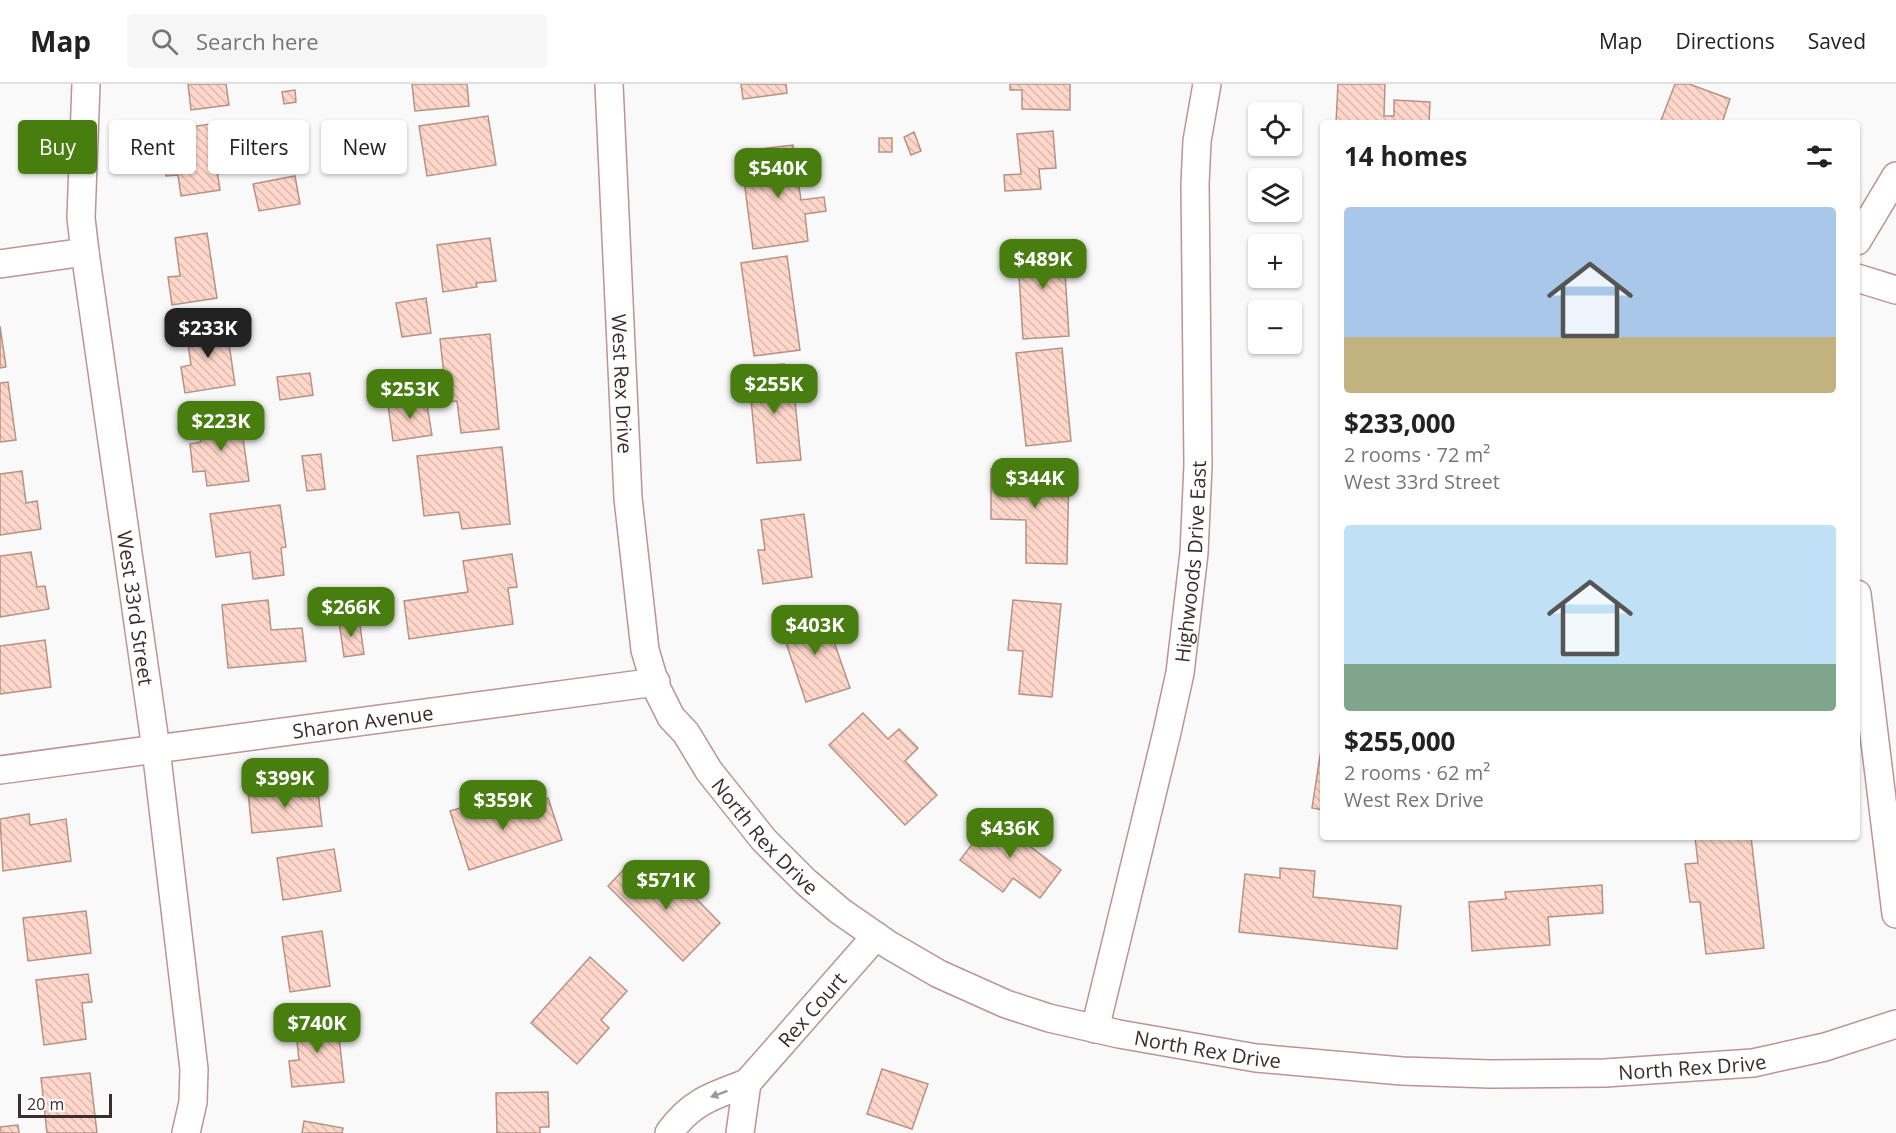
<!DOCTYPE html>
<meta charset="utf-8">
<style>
body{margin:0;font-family:"Open Sans",sans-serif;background:#f6f6f6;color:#222;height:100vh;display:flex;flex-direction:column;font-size:22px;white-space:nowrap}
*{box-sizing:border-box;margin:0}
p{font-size:20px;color:#767676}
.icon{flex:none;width:33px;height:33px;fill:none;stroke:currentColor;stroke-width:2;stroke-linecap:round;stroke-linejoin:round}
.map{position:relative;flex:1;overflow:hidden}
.details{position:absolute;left:1320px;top:36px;width:540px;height:720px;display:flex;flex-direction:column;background:#fff;border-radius:6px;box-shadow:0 2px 4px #0004}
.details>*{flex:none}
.hud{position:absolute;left:18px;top:36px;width:570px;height:54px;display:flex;gap:12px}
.controls{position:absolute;left:1248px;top:18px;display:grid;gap:12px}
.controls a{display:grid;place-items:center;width:54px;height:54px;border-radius:6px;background:#fff;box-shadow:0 2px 4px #0004;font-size:30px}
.scale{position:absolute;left:18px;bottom:15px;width:94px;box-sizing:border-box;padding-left:6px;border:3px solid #3c2c2d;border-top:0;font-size:16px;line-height:21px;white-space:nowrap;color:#3c2c2d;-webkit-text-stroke:4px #fff;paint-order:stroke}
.price{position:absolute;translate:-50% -51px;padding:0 14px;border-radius:12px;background:#487d10;color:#fff;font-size:20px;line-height:39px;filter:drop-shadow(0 2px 3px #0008)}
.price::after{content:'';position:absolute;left:50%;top:36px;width:18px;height:14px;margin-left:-9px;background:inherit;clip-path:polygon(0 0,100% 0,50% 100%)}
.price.on{background:#222;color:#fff}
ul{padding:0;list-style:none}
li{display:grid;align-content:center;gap:12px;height:318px;padding:0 24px}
li span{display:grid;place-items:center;height:186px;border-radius:6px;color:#555}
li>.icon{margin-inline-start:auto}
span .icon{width:108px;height:108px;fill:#fffc;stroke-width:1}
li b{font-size:26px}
h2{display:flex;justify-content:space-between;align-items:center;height:72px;padding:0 24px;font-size:26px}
.pill{padding:0 21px;border-radius:6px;background:#fff;box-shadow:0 2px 4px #0004;font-size:21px;line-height:54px}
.pill.on{background:#487d10;color:#fff}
header{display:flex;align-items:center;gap:36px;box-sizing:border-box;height:84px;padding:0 30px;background:#fff;border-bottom:2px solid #e0e0e0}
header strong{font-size:28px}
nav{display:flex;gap:33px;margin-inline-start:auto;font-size:21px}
.search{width:420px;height:54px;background:#f6f6f6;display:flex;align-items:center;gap:15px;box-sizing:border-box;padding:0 21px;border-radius:6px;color:#767676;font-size:22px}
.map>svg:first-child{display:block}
.building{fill:url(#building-back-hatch);stroke:#b69285;stroke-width:1.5}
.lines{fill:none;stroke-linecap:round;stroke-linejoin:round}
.street-casing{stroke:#bb9496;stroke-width:30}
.street{stroke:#fff;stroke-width:27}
.oneway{fill:#9e9696}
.labels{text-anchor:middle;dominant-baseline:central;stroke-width:5;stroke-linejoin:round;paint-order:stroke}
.street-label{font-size:20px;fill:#3c2c2d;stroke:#fff}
</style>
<header>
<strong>Map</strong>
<div class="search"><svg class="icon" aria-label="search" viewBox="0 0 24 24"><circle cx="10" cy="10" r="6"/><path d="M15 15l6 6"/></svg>Search here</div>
<nav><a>Map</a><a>Directions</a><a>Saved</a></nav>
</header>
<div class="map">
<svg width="1896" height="1049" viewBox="0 0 1896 1049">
<defs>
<pattern id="building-back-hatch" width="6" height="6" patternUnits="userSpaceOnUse" patternTransform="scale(1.5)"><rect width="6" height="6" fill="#fed7ca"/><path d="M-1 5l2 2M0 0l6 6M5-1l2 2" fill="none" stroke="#dbb9ae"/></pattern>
</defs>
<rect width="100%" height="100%" fill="#f9f9f9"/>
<g class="building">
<path d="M 188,0 L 226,0 L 229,21 L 191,26 Z"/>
<path d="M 412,0 L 467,0 L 469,22 L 415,27 Z"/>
<path d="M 741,0 L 786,0 L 787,9 L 743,15 Z"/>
<path d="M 1010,0 L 1070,0 L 1070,26 L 1022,25 L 1022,6 L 1010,6 Z"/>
<path d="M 1338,0 L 1385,0 L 1384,32 L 1394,32 L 1394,16 L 1430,18 L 1429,39 L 1336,39 Z"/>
<path d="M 1675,0 L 1689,0 L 1730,15 L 1722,39 L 1660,39 Z"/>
<path d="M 295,6 L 296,18 L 284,20 L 282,8 Z"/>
<path d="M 488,32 L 496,81 L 427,92 L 419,42 Z"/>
<path d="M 210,40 L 220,106 L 181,112 L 178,91 L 166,92 L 162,66 L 174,64 L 171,46 Z"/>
<path d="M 1053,47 L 1056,84 L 1039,85 L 1041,105 L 1005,107 L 1004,91 L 1021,90 L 1017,50 Z"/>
<path d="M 914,48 L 921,67 L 911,71 L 904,53 Z"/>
<rect x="879" y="54" width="13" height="14"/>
<path d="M 793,61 L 801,116 L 824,113 L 826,127 L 805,130 L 808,157 L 753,165 L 744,96 L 755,95 L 751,66 Z"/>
<path d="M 295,92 L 300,120 L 259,127 L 253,100 Z"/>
<path d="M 207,149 L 217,214 L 172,221 L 168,193 L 180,192 L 175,154 Z"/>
<path d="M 490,154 L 496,197 L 476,199 L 477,203 L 443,208 L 437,161 Z"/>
<path d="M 1063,157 L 1069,252 L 1023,255 L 1017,160 Z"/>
<path d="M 787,172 L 800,266 L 754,272 L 741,179 Z"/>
<path d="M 426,214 L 431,249 L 402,253 L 396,219 Z"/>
<path d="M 226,239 L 235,301 L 185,309 L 181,283 L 191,281 L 186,245 Z"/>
<path d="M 0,242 L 6,283 L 0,284 Z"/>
<path d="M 490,250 L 499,345 L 461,349 L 457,317 L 447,318 L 440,255 Z"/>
<path d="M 1062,264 L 1071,357 L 1026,362 L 1016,269 Z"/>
<path d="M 784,280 L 786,309 L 794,308 L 801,376 L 757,379 L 748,283 Z"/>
<path d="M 310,289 L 313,311 L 280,316 L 277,293 Z"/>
<path d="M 8,298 L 16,356 L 0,358 L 0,299 Z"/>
<path d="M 426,315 L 432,351 L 393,357 L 388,321 Z"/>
<path d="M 240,332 L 249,397 L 207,402 L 205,387 L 193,388 L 190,360 L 201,358 L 198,337 Z"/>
<path d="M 502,363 L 510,440 L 462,445 L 459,428 L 424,432 L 417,372 Z"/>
<path d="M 321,370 L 325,405 L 307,407 L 302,372 Z"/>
<path d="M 991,385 L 1069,386 L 1067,480 L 1026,479 L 1026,436 L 991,435 Z"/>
<path d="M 22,387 L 26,419 L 37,417 L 41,445 L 0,451 L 0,390 Z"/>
<path d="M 280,421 L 286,463 L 281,464 L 284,491 L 253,495 L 250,468 L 216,473 L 210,430 Z"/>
<path d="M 804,430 L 812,493 L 763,500 L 758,466 L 765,466 L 761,436 Z"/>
<path d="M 31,468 L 37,503 L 45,502 L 49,525 L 0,533 L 0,472 Z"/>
<path d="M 512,470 L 517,503 L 508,504 L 513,540 L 409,555 L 404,517 L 468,508 L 463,477 Z"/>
<path d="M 268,516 L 271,546 L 302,544 L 306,577 L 228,584 L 222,521 Z"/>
<path d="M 1013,516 L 1061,520 L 1052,613 L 1019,610 L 1023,567 L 1008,566 Z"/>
<path d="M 823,526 L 850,604 L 806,618 L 780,541 Z"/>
<path d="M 359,535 L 364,570 L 344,573 L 339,537 Z"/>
<path d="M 45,556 L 51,603 L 0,610 L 0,562 Z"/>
<path d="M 863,629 L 888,655 L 899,645 L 918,664 L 905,677 L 937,711 L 905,741 L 829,661 Z"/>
<path d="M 1323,653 L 1323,726 L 1312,724 Z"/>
<path d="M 317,700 L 322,742 L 252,749 L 248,707 Z"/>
<path d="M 548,714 L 562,756 L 469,786 L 450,727 L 491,715 L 496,731 Z"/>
<path d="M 29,730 L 30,741 L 66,735 L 71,777 L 3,787 L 0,735 Z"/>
<path d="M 992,734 L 1013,749 L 1021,738 L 1039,752 L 1031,763 L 1061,786 L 1040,814 L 1013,794 L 1003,808 L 960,776 Z"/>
<path d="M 1695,753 L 1751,753 L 1764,864 L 1706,870 L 1700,818 L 1690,818 L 1685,780 L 1698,779 Z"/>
<path d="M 334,765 L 341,807 L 283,816 L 277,774 Z"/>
<path d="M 629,780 L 660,810 L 676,794 L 720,839 L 683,877 L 608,802 Z"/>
<path d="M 1280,784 L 1315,787 L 1313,813 L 1401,822 L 1397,865 L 1239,848 L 1245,790 L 1280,794 Z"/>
<path d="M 1602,801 L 1603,829 L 1548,833 L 1550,861 L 1472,867 L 1469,818 L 1506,815 L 1505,808 Z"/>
<path d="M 86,827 L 91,869 L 28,877 L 23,834 Z"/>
<path d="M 322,847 L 330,902 L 290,908 L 282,853 Z"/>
<path d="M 590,873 L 627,907 L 601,936 L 609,944 L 577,980 L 531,939 Z"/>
<path d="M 88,890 L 92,918 L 82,919 L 86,955 L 44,961 L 36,896 Z"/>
<path d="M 337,935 L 344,998 L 292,1003 L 289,977 L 299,976 L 295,939 Z"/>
<path d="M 882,985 L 928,1000 L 912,1045 L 867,1030 Z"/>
<path d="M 90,989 L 97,1049 L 47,1049 L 41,994 Z"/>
<path d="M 548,1008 L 549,1043 L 540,1043 L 540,1049 L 497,1049 L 496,1009 Z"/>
<path d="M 304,1037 L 343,1044 L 342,1049 L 302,1049 Z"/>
<path d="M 18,1041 L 19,1049 L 0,1049 L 0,1043 Z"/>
</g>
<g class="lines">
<g class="street-casing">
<g id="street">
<path id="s1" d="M 86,0 L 81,134 L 85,168 L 156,665 L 194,985 L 193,1018 L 186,1049"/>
<path id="s2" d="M 609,0 L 628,414 L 645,566 L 656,603 L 671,633 L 686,649 L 709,687 L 764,756 L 806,798 L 840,827 L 889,861 L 939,890 L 1006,920 L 1049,934 L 1119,950 L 1256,974 L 1402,987 L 1490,990 L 1605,989 L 1753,979 L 1825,963 L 1896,940"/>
<path d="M 1857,157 L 1896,92"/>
<path d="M 0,180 L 85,168"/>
<path d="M 1857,194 L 1896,206"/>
<path d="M 1857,510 L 1896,830"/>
<path id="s3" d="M 0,686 L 656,598"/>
<path id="s4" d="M 1095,945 L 1167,648 L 1180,589 L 1194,469 L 1198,381 L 1195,100 L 1197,57 L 1207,0"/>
<path id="s5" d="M 747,999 L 876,852"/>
<path d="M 669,1049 C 691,1018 712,1012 747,999 L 740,1049"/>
</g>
</g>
<use href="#street" class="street"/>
</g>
<defs><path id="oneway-solid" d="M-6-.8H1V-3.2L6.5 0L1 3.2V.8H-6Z" transform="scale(1.5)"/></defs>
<use class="oneway" href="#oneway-solid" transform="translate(719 1010) rotate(160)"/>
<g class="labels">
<g class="street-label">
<text stroke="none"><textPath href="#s2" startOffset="300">West Rex Drive</textPath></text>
<text stroke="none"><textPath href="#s4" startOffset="478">Highwoods Drive East</textPath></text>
<text stroke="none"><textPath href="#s1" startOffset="528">West 33rd Street</textPath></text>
<text stroke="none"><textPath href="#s3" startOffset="366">Sharon Avenue</textPath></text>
<text stroke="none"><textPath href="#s2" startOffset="792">North Rex Drive</textPath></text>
<text stroke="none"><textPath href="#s5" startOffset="98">Rex Court</textPath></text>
<text stroke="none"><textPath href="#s2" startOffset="1296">North Rex Drive</textPath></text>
<text stroke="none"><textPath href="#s2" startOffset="1782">North Rex Drive</textPath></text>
</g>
</g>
</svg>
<div class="controls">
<a><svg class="icon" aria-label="locate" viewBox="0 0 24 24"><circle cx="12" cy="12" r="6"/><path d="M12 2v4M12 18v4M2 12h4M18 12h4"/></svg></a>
<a><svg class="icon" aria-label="layers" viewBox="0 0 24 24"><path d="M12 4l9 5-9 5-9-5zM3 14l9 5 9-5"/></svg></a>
<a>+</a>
<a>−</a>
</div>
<div class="scale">20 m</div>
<b class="price" style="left:778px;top:115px">$540K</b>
<b class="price" style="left:1043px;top:206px">$489K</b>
<b class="price on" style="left:208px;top:275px">$233K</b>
<b class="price" style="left:774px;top:331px">$255K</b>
<b class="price" style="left:410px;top:336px">$253K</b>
<b class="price" style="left:221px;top:368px">$223K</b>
<b class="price" style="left:1035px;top:425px">$344K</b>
<b class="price" style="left:351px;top:554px">$266K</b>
<b class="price" style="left:815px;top:572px">$403K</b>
<b class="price" style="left:285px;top:725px">$399K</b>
<b class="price" style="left:503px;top:747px">$359K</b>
<b class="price" style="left:1010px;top:775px">$436K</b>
<b class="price" style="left:666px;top:827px">$571K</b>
<b class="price" style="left:317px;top:970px">$740K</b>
<div class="hud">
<a class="pill on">Buy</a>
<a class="pill">Rent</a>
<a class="pill">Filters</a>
<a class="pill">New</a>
</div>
<section class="details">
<h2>14 homes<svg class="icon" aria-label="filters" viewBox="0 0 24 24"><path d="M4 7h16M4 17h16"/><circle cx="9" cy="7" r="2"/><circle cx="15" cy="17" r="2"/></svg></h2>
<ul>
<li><span style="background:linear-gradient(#a9c7e8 70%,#c2b280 0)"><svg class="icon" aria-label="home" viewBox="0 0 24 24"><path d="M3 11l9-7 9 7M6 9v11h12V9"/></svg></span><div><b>$233,000</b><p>2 rooms · 72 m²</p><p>West 33rd Street</p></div></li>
<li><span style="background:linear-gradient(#bfe0f5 75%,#7fa58c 0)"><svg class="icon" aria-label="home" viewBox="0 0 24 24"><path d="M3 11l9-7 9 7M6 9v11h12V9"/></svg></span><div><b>$255,000</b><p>2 rooms · 62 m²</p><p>West Rex Drive</p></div></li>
</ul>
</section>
</div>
